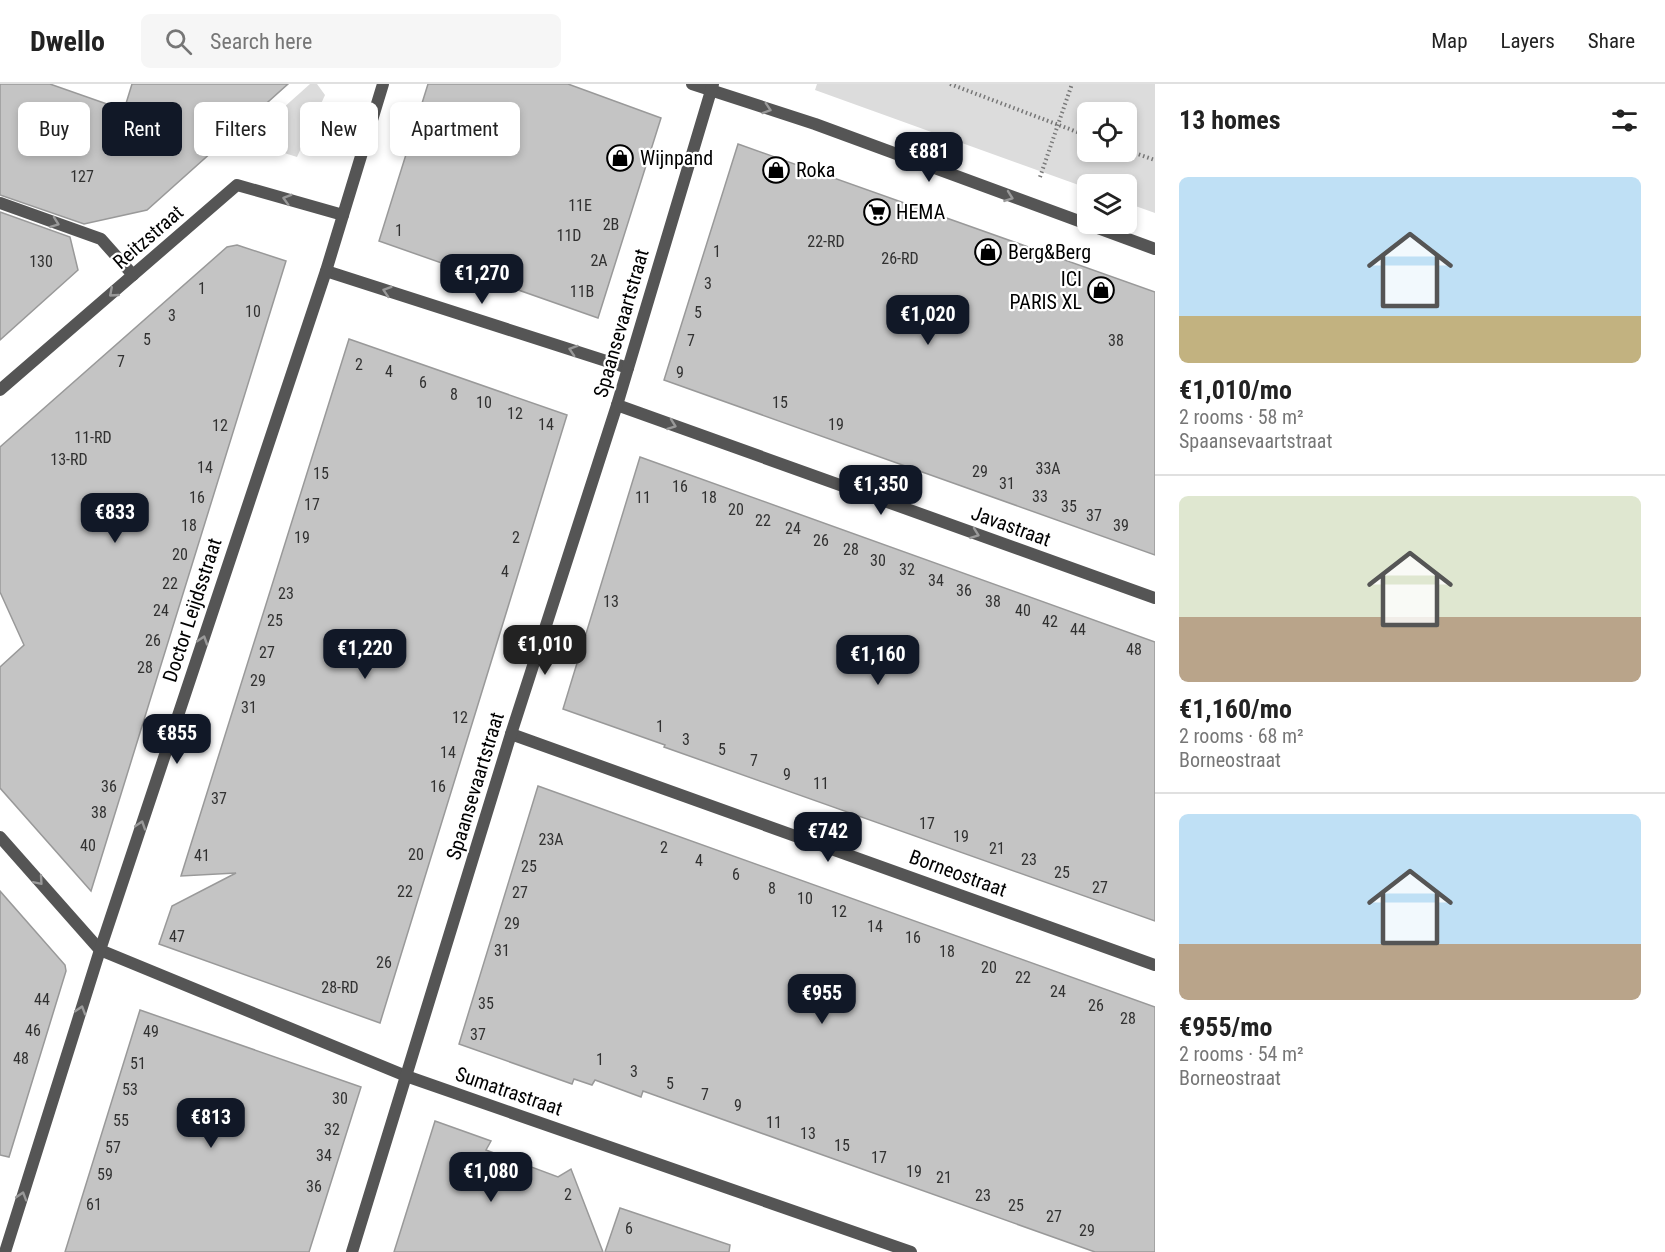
<!DOCTYPE html>
<meta charset="utf-8">
<style>
body{margin:0;font-family:"Roboto Condensed",sans-serif;background:#f6f6f6;color:#222;height:100vh;display:flex;flex-direction:column;font-size:22px;white-space:nowrap}
*{box-sizing:border-box;margin:0}
p{font-size:20px;color:#767676}
.icon{flex:none;width:33px;height:33px;fill:none;stroke:currentColor;stroke-width:2;stroke-linecap:round;stroke-linejoin:round}
.map{position:relative;flex:1;overflow:hidden}
.side{display:flex;flex-direction:column;background:#fff;width:510px}
.side>*{flex:none}
.guide{position:absolute;left:18px;top:18px;width:570px;height:54px;display:flex;gap:12px}
.tools{position:absolute;left:1077px;top:18px;display:grid;gap:12px}
.tools a{display:grid;place-items:center;width:60px;height:60px;border-radius:9px;background:#fff;box-shadow:0 3px 9px #0003;font-size:30px}
.price{position:absolute;translate:-50% -51px;padding:0 14px;border-radius:12px;background:#111827;color:#fff;font-size:20px;line-height:39px;filter:drop-shadow(0 2px 3px #0008)}
.price::after{content:'';position:absolute;left:50%;top:36px;width:18px;height:14px;margin-left:-9px;background:inherit;clip-path:polygon(0 0,100% 0,50% 100%)}
.price.selected{background:#222;color:#fff}
ul{padding:0;list-style:none}
li{display:grid;align-content:center;gap:12px;height:318px;padding:0 24px}
li+li{border-top:2px solid #e0e0e0}
li span{display:grid;place-items:center;height:186px;border-radius:9px;color:#555}
li>.icon{margin-inline-start:auto}
span .icon{width:108px;height:108px;fill:#fffc;stroke-width:1}
li b{font-size:26px}
h2{display:flex;justify-content:space-between;align-items:center;height:72px;padding:0 24px;font-size:26px}
.tag{padding:0 21px;border-radius:9px;background:#fff;box-shadow:0 3px 9px #0003;font-size:21px;line-height:54px}
.tag.selected{background:#111827;color:#fff}
header{display:flex;align-items:center;gap:36px;box-sizing:border-box;height:84px;padding:0 30px;background:#fff;border-bottom:2px solid #e0e0e0}
header strong{font-size:28px}
nav{display:flex;gap:33px;margin-inline-start:auto;font-size:21px}
.search{width:420px;height:54px;background:#f6f6f6;display:flex;align-items:center;gap:15px;box-sizing:border-box;padding:0 21px;border-radius:9px;color:#767676;font-size:22px}
main{display:flex;flex:1;min-height:0}
.map>svg:first-child{display:block}
.green{fill:#dcdcdc;fill-rule:evenodd}
.building{fill:#c4c4c4;stroke:#999;stroke-width:1.5}
.lines{fill:none;stroke-linecap:round;stroke-linejoin:round}
.path{stroke:#777;stroke-width:4;stroke-dasharray:1.5 3;stroke-linecap:butt}
.minor{stroke:#555;stroke-width:12}
.oneway{stroke:#999}
.labels{text-anchor:middle;dominant-baseline:central;stroke-width:4.5;stroke-linejoin:round;paint-order:stroke}
.number-label{font-size:16px;fill:#313131}
.poi-label{font-size:20px;fill:#000;stroke:#fff;text-anchor:start}
.street-label{font-size:20px;fill:#000;stroke:#fff}
</style>
<header>
<strong>Dwello</strong>
<div class="search"><svg class="icon" aria-label="search" viewBox="0 0 24 24"><circle cx="10" cy="10" r="6"/><path d="M15 15l6 6"/></svg>Search here</div>
<nav><a>Map</a><a>Layers</a><a>Share</a></nav>
</header>
<main>
<div class="map">
<svg width="1155" height="1168" viewBox="0 0 1155 1168">
<rect width="100%" height="100%" fill="#fff"/>
<g class="green">
<path d="M 310,0 L 317,0 L 325,11 L 297,73 L 246,57 Z"/>
<path d="M 817,0 L 1155,0 L 1155,129 L 1127,119 L 1126,100 L 1088,100 L 1087,104 L 815,6 ZM 1088,28 L 1126,28 L 1126,68 L 1088,68 Z"/>
</g>
<g class="building">
<path d="M 0,0 L 50,0 L 124,26 L 132,0 L 288,0 L 147,126 L 84,140 L 0,111 Z"/>
<path d="M 428,0 L 568,0 L 661,34 L 598,234 L 379,157 Z"/>
<path d="M 738,60 L 1155,208 L 1155,471 L 664,296 Z"/>
<path d="M 0,128 L 70,153 L 78,186 L 0,256 Z"/>
<path d="M 237,161 L 286,177 L 91,807 L 0,704 L 0,583 L 24,561 L 0,508 L 0,363 L 227,163 Z"/>
<path d="M 349,255 L 567,331 L 380,939 L 159,860 L 172,822 L 236,789 L 181,792 Z"/>
<path d="M 640,373 L 1155,558 L 1155,837 L 664,663 L 665,661 L 563,625 Z"/>
<path d="M 538,702 L 1155,923 L 1155,1168 L 1095,1168 L 643,1007 L 641,1013 L 595,996 L 592,1001 L 574,995 L 572,1000 L 459,960 Z"/>
<path d="M 0,807 L 65,881 L 66,887 L 9,1073 L 0,1071 Z"/>
<path d="M 140,926 L 361,1003 L 309,1168 L 65,1168 Z"/>
<path d="M 435,1037 L 491,1057 L 486,1066 L 558,1093 L 571,1085 L 603,1168 L 394,1168 Z"/>
<path d="M 620,1124 L 730,1161 L 729,1168 L 605,1168 Z"/>
</g>
<g class="lines">
<g class="path">
<path d="M 950,0 L 1088,52"/>
<path d="M 1126,66 L 1155,76"/>
<path d="M 1040,93 L 1072,0"/>
</g>
<g class="minor">
<path d="M 692,0 L 815,40 L 1155,165"/>
<path d="M 0,119 L 101,155 L 133,191"/>
<path d="M 326,187 L 628,284"/>
<path d="M 0,306 L 237,101 L 343,131"/>
<path d="M 617,321 L 1155,514"/>
<path d="M 511,650 L 1155,881"/>
<path d="M 0,753 L 100,866 L 406,992 L 911,1168"/>
<path d="M 5,1168 L 100,866 L 326,187 L 383,0"/>
<path d="M 352,1168 L 511,650 L 617,321 L 713,0"/>
</g>
</g>
<defs><path id="oneway-chevron" d="M-2-3.5L2.5 0L-2 3.5" fill="none" stroke-width="1.6" stroke-linecap="round" stroke-linejoin="round" transform="scale(1.5)"/></defs>
<g class="oneway">
<use href="#oneway-chevron" transform="translate(767 25) rotate(18)"/>
<use href="#oneway-chevron" transform="translate(1009 113) rotate(20)"/>
<use href="#oneway-chevron" transform="translate(287 115) rotate(-164)"/>
<use href="#oneway-chevron" transform="translate(55 139) rotate(20)"/>
<use href="#oneway-chevron" transform="translate(387 207) rotate(-162)"/>
<use href="#oneway-chevron" transform="translate(113 209) rotate(139)"/>
<use href="#oneway-chevron" transform="translate(573 266) rotate(-162)"/>
<use href="#oneway-chevron" transform="translate(672 341) rotate(20)"/>
<use href="#oneway-chevron" transform="translate(975 450) rotate(20)"/>
<use href="#oneway-chevron" transform="translate(203 556) rotate(-72)"/>
<use href="#oneway-chevron" transform="translate(141 741) rotate(-72)"/>
<use href="#oneway-chevron" transform="translate(39 797) rotate(49)"/>
<use href="#oneway-chevron" transform="translate(81 926) rotate(-73)"/>
<use href="#oneway-chevron" transform="translate(22 1112) rotate(-73)"/>
</g>
<defs>
<g id="shop-ring" transform="scale(1.35)"><circle r="9.5" fill="#fff" stroke="#000" stroke-width="1.5"/><path d="M-5-2.5h2.3a2.7 3.5 0 0 1 5.4 0H5L5.5 6h-11ZM-1.5-2.5h3a1.5 2.3 0 0 0-3 0Z" fill="#000"/></g>
<g id="supermarket-ring" transform="scale(1.35)"><circle r="9.5" fill="#fff" stroke="#000" stroke-width="1.5"/><path d="M-6-5.5h2.5l.6 2H6L4.5 2H-2.5L-4.4-4H-6ZM-1.5 3.2a1.3 1.3 0 1 0 .1 0ZM3 3.2a1.3 1.3 0 1 0 .1 0Z" fill="#000"/></g>
</defs>
<g fill-rule="evenodd">
<use href="#shop-ring" x="620" y="74"/>
<use href="#shop-ring" x="776" y="86"/>
<use href="#supermarket-ring" x="877" y="128"/>
<use href="#shop-ring" x="988" y="168"/>
<use href="#shop-ring" x="1101" y="206"/>
</g>
<g class="labels">
<g class="number-label">
<text x="82" y="92">127</text>
<text x="580" y="121">11E</text>
<text x="611" y="140">2B</text>
<text x="399" y="146">1</text>
<text x="569" y="151">11D</text>
<text x="826" y="157">22-RD</text>
<text x="717" y="167">1</text>
<text x="900" y="174">26-RD</text>
<text x="599" y="176">2A</text>
<text x="41" y="177">130</text>
<text x="708" y="199">3</text>
<text x="202" y="204">1</text>
<text x="582" y="207">11B</text>
<text x="253" y="227">10</text>
<text x="698" y="228">5</text>
<text x="172" y="231">3</text>
<text x="147" y="255">5</text>
<text x="691" y="256">7</text>
<text x="1116" y="256">38</text>
<text x="121" y="277">7</text>
<text x="359" y="280">2</text>
<text x="389" y="287">4</text>
<text x="680" y="288">9</text>
<text x="423" y="298">6</text>
<text x="454" y="310">8</text>
<text x="484" y="318">10</text>
<text x="780" y="318">15</text>
<text x="515" y="329">12</text>
<text x="546" y="340">14</text>
<text x="836" y="340">19</text>
<text x="220" y="341">12</text>
<text x="93" y="353">11-RD</text>
<text x="69" y="375">13-RD</text>
<text x="205" y="383">14</text>
<text x="1048" y="384">33A</text>
<text x="980" y="387">29</text>
<text x="321" y="389">15</text>
<text x="1007" y="399">31</text>
<text x="680" y="402">16</text>
<text x="1040" y="412">33</text>
<text x="197" y="413">16</text>
<text x="643" y="413">11</text>
<text x="709" y="413">18</text>
<text x="312" y="420">17</text>
<text x="1069" y="422">35</text>
<text x="736" y="425">20</text>
<text x="1094" y="431">37</text>
<text x="763" y="436">22</text>
<text x="189" y="441">18</text>
<text x="1121" y="441">39</text>
<text x="793" y="444">24</text>
<text x="302" y="453">19</text>
<text x="516" y="453">2</text>
<text x="821" y="456">26</text>
<text x="851" y="465">28</text>
<text x="180" y="470">20</text>
<text x="878" y="476">30</text>
<text x="907" y="485">32</text>
<text x="505" y="487">4</text>
<text x="936" y="496">34</text>
<text x="170" y="499">22</text>
<text x="964" y="506">36</text>
<text x="286" y="509">23</text>
<text x="611" y="517">13</text>
<text x="993" y="517">38</text>
<text x="161" y="526">24</text>
<text x="1023" y="526">40</text>
<text x="275" y="536">25</text>
<text x="1050" y="537">42</text>
<text x="1078" y="545">44</text>
<text x="153" y="556">26</text>
<text x="1134" y="565">48</text>
<text x="267" y="568">27</text>
<text x="145" y="583">28</text>
<text x="258" y="596">29</text>
<text x="249" y="623">31</text>
<text x="460" y="633">12</text>
<text x="660" y="642">1</text>
<text x="686" y="655">3</text>
<text x="722" y="665">5</text>
<text x="448" y="668">14</text>
<text x="754" y="676">7</text>
<text x="787" y="690">9</text>
<text x="821" y="699">11</text>
<text x="109" y="702">36</text>
<text x="438" y="702">16</text>
<text x="219" y="714">37</text>
<text x="99" y="728">38</text>
<text x="927" y="739">17</text>
<text x="961" y="752">19</text>
<text x="551" y="755">23A</text>
<text x="88" y="761">40</text>
<text x="664" y="763">2</text>
<text x="997" y="764">21</text>
<text x="416" y="770">20</text>
<text x="202" y="771">41</text>
<text x="1029" y="775">23</text>
<text x="699" y="776">4</text>
<text x="529" y="782">25</text>
<text x="1062" y="788">25</text>
<text x="736" y="790">6</text>
<text x="1100" y="803">27</text>
<text x="772" y="804">8</text>
<text x="405" y="807">22</text>
<text x="520" y="808">27</text>
<text x="805" y="814">10</text>
<text x="839" y="827">12</text>
<text x="512" y="839">29</text>
<text x="875" y="842">14</text>
<text x="177" y="852">47</text>
<text x="913" y="853">16</text>
<text x="502" y="866">31</text>
<text x="947" y="867">18</text>
<text x="384" y="878">26</text>
<text x="989" y="883">20</text>
<text x="1023" y="893">22</text>
<text x="340" y="903">28-RD</text>
<text x="1058" y="907">24</text>
<text x="42" y="915">44</text>
<text x="486" y="919">35</text>
<text x="1096" y="921">26</text>
<text x="1128" y="934">28</text>
<text x="33" y="946">46</text>
<text x="151" y="947">49</text>
<text x="478" y="950">37</text>
<text x="21" y="974">48</text>
<text x="600" y="975">1</text>
<text x="138" y="979">51</text>
<text x="634" y="987">3</text>
<text x="670" y="999">5</text>
<text x="130" y="1005">53</text>
<text x="705" y="1010">7</text>
<text x="340" y="1014">30</text>
<text x="738" y="1021">9</text>
<text x="121" y="1036">55</text>
<text x="774" y="1038">11</text>
<text x="332" y="1045">32</text>
<text x="808" y="1049">13</text>
<text x="842" y="1061">15</text>
<text x="113" y="1063">57</text>
<text x="324" y="1071">34</text>
<text x="879" y="1073">17</text>
<text x="914" y="1087">19</text>
<text x="105" y="1090">59</text>
<text x="944" y="1093">21</text>
<text x="314" y="1102">36</text>
<text x="568" y="1110">2</text>
<text x="983" y="1111">23</text>
<text x="94" y="1120">61</text>
<text x="1016" y="1121">25</text>
<text x="1054" y="1132">27</text>
<text x="629" y="1144">6</text>
<text x="1087" y="1146">29</text>
</g>
<g class="poi-label">
<text x="640" y="74">Wijnpand</text>
<text x="796" y="86">Roka</text>
<text x="896" y="128">HEMA</text>
<text x="1008" y="168">Berg&amp;Berg</text>
<text x="1082" y="195" text-anchor="end">ICI<tspan x="1082" dy="23">PARIS XL</tspan></text>
</g>
<g class="street-label">
<text transform="translate(148 153) rotate(-41)">Reitzstraat</text>
<text transform="translate(621 239) rotate(-74)">Spaansevaartstraat</text>
<text transform="translate(1011 442) rotate(20)">Javastraat</text>
<text transform="translate(192 526) rotate(-72)">Doctor Leijdsstraat</text>
<text transform="translate(475 702) rotate(-73)">Spaansevaartstraat</text>
<text transform="translate(958 789) rotate(20)">Borneostraat</text>
<text transform="translate(509 1007) rotate(19)">Sumatrastraat</text>
</g>
</g>
</svg>
<div class="tools">
<a><svg class="icon" aria-label="locate" viewBox="0 0 24 24"><circle cx="12" cy="12" r="6"/><path d="M12 2v4M12 18v4M2 12h4M18 12h4"/></svg></a>
<a><svg class="icon" aria-label="layers" viewBox="0 0 24 24"><path d="M12 4l9 5-9 5-9-5zM3 14l9 5 9-5"/></svg></a>
</div>
<b class="price" style="left:929px;top:99px">€881</b>
<b class="price" style="left:482px;top:221px">€1,270</b>
<b class="price" style="left:928px;top:262px">€1,020</b>
<b class="price" style="left:881px;top:432px">€1,350</b>
<b class="price" style="left:115px;top:460px">€833</b>
<b class="price selected" style="left:545px;top:592px">€1,010</b>
<b class="price" style="left:365px;top:596px">€1,220</b>
<b class="price" style="left:878px;top:602px">€1,160</b>
<b class="price" style="left:177px;top:681px">€855</b>
<b class="price" style="left:828px;top:779px">€742</b>
<b class="price" style="left:822px;top:941px">€955</b>
<b class="price" style="left:211px;top:1065px">€813</b>
<b class="price" style="left:491px;top:1119px">€1,080</b>
<div class="guide">
<a class="tag">Buy</a>
<a class="tag selected">Rent</a>
<a class="tag">Filters</a>
<a class="tag">New</a>
<a class="tag">Apartment</a>
</div>
</div>
<section class="side">
<h2>13 homes<svg class="icon" aria-label="filters" viewBox="0 0 24 24"><path d="M4 7h16M4 17h16"/><circle cx="9" cy="7" r="2"/><circle cx="15" cy="17" r="2"/></svg></h2>
<ul>
<li><span style="background:linear-gradient(#bfe0f5 75%,#c2b280 0)"><svg class="icon" aria-label="home" viewBox="0 0 24 24"><path d="M3 11l9-7 9 7M6 9v11h12V9"/></svg></span><div><b>€1,010/mo</b><p>2 rooms · 58 m²</p><p>Spaansevaartstraat</p></div></li>
<li><span style="background:linear-gradient(#dfe7d0 65%,#b9a48a 0)"><svg class="icon" aria-label="home" viewBox="0 0 24 24"><path d="M3 11l9-7 9 7M6 9v11h12V9"/></svg></span><div><b>€1,160/mo</b><p>2 rooms · 68 m²</p><p>Borneostraat</p></div></li>
<li><span style="background:linear-gradient(#bfe0f5 70%,#b9a48a 0)"><svg class="icon" aria-label="home" viewBox="0 0 24 24"><path d="M3 11l9-7 9 7M6 9v11h12V9"/></svg></span><div><b>€955/mo</b><p>2 rooms · 54 m²</p><p>Borneostraat</p></div></li>
</ul>
</section>
</main>
